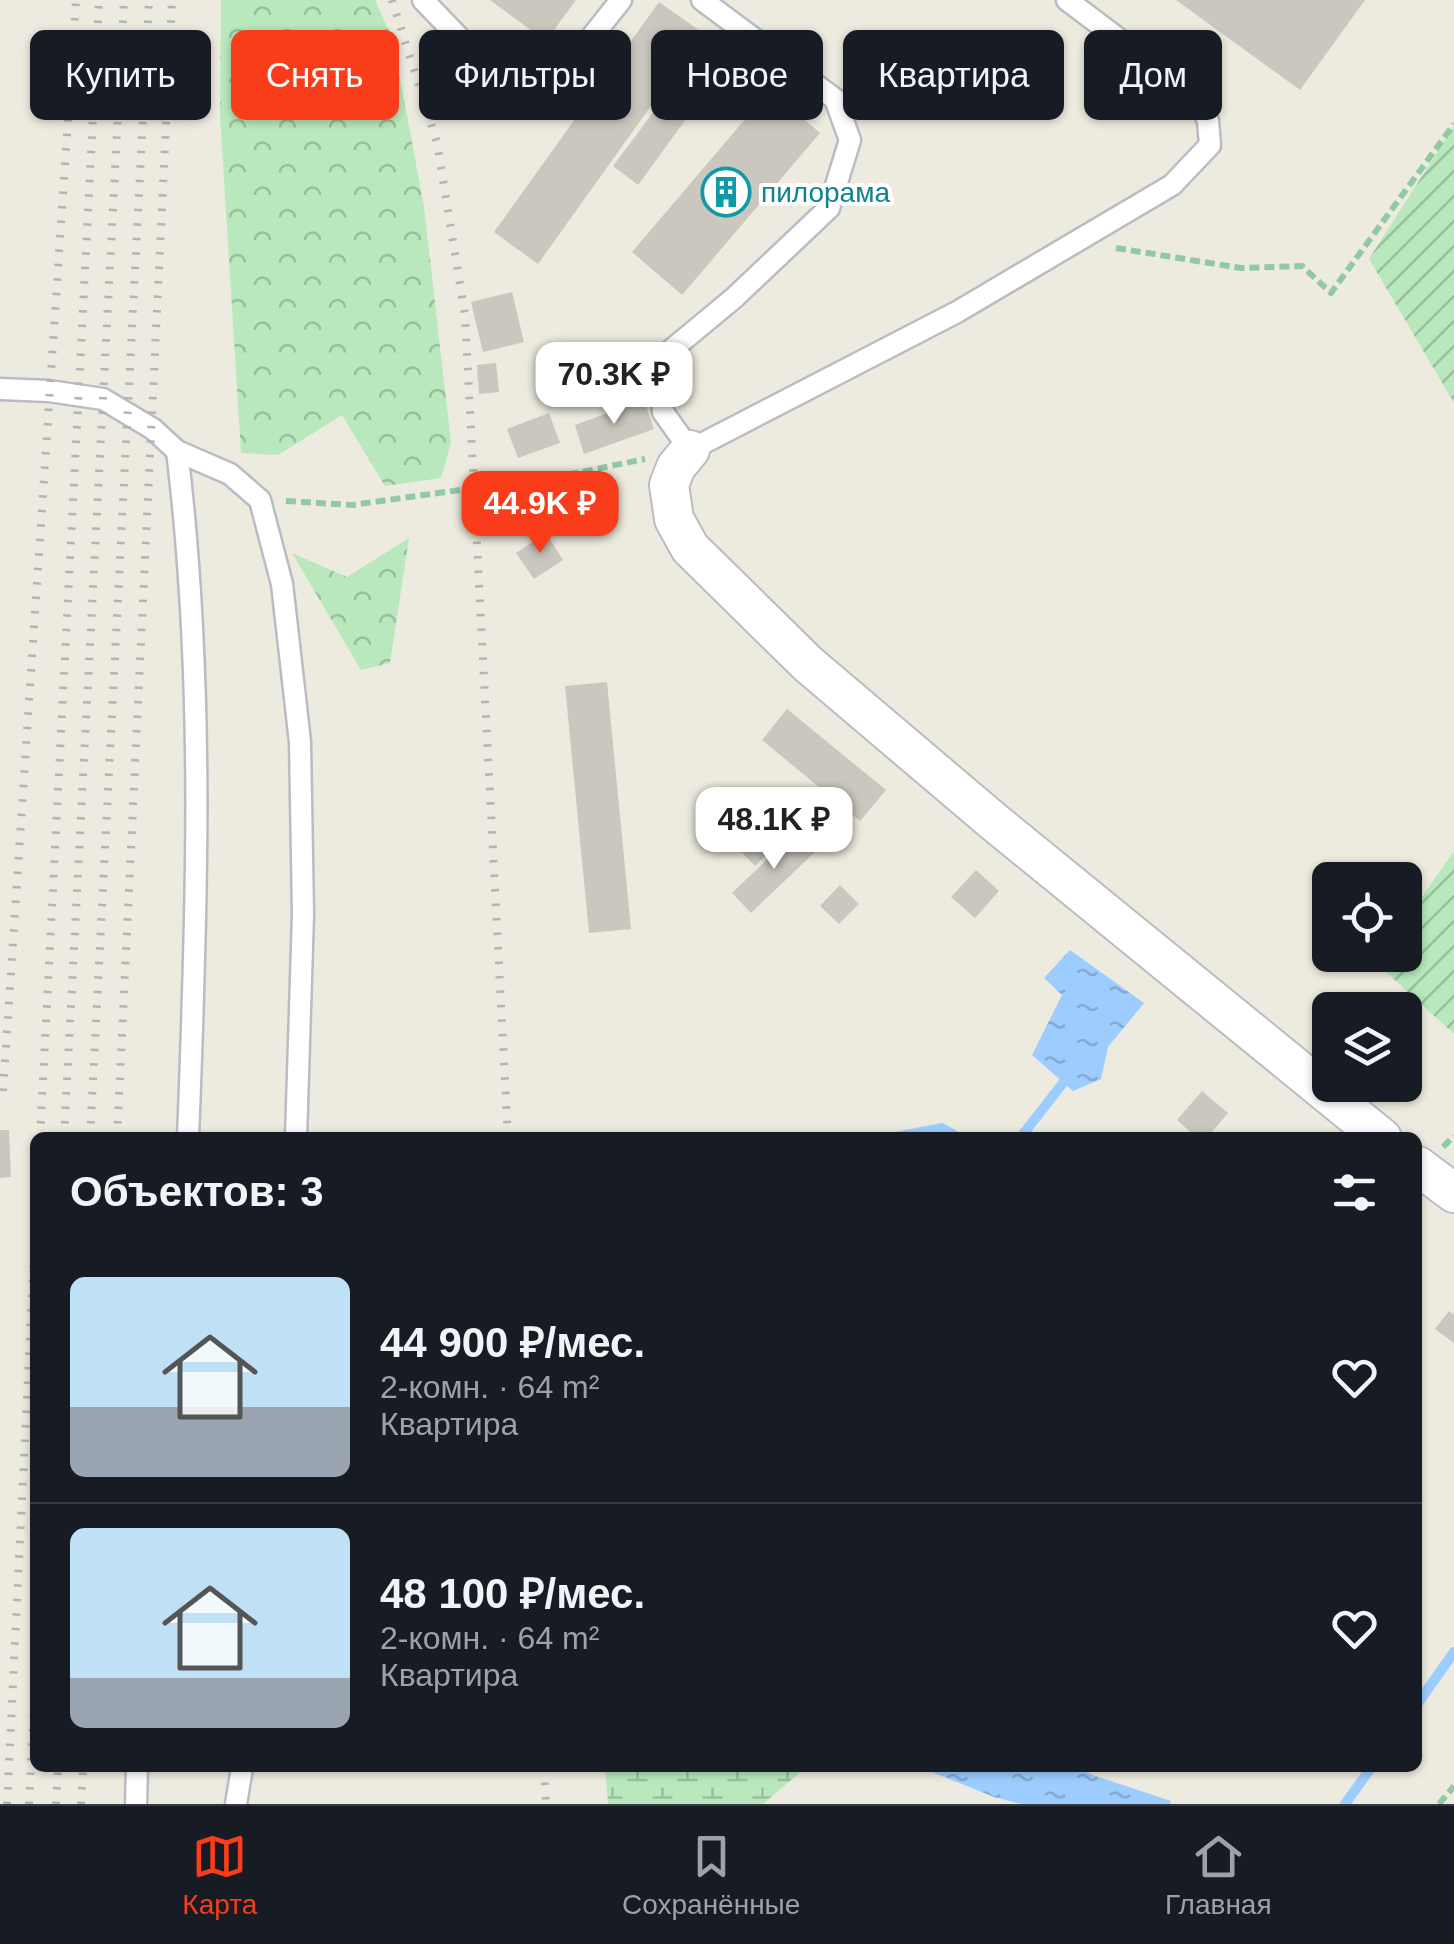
<!DOCTYPE html>
<html lang="ru">
<meta charset="utf-8">
<style>
body{margin:0;font-family:Helvetica,sans-serif;background:#242831;color:#f1f3f6;height:100vh;display:flex;flex-direction:column;font-size:38px;white-space:nowrap}
*{box-sizing:border-box;margin:0}
p{font-size:32px;color:#9ea1a6}
.icon{flex:none;width:55px;height:55px;fill:none;stroke:currentColor;stroke-width:2;stroke-linecap:round;stroke-linejoin:round}
.map{position:relative;flex:1;overflow:hidden}
.panel{position:absolute;left:30px;top:1132px;width:1392px;height:640px;display:flex;flex-direction:column;background:#171b24;border-radius:15px;box-shadow:0 2px 8px #0004}
.panel>*{flex:none}
.hud{position:absolute;left:30px;top:30px;width:1395px;height:90px;display:flex;gap:20px}
.tools{position:absolute;left:1312px;top:862px;display:grid;gap:20px}
.tools a{display:grid;place-items:center;width:110px;height:110px;border-radius:15px;background:#171b24;box-shadow:0 2px 8px #0004;font-size:50px}
.price{position:absolute;translate:-50% -85px;padding:0 22px;border-radius:20px;background:#fff;color:#222;font-size:32px;line-height:65px;filter:drop-shadow(0 2px 5px #0008)}
.price::after{content:'';position:absolute;left:50%;top:60px;width:30px;height:22px;margin-left:-15px;background:inherit;clip-path:polygon(0 0,100% 0,50% 100%)}
.price.current{background:#f93c19;color:#fff}
ul{padding:0;list-style:none}
li{display:flex;align-items:center;gap:30px;height:250px;padding:0 40px}
li+li{border-top:2px solid #363941}
li span{display:grid;place-items:center;flex:none;width:280px;height:200px;border-radius:15px;color:#555}
li>.icon{margin-inline-start:auto}
span .icon{width:120px;height:120px;fill:#fffc;stroke-width:1}
li b{font-size:42px}
h2{display:flex;justify-content:space-between;align-items:center;height:120px;padding:0 40px;font-size:42px}
.chip{padding:0 35px;border-radius:15px;background:#171b24;box-shadow:0 2px 8px #0004;font-size:35px;line-height:90px}
.chip.current{background:#f93c19;color:#fff}
.menu{display:flex;justify-content:space-around;align-items:center;height:140px;border-top:2px solid #363941;background:#171b24;font-size:28px;color:#9ea1a6}
.menu a{display:grid;justify-items:center;gap:5px}
.menu .current{color:#f93c19}
.map>svg:first-child{display:block}
.forest{fill:url(#forest-crowns)}
.wetland{fill:url(#wetland-marsh)}
.garden{fill:url(#garden-furrows)}
.water{fill:url(#water-ripples)}
.lines{fill:none;stroke-linecap:round;stroke-linejoin:round}
.stream{stroke:#9dcdff;stroke-width:10}
.building{fill:#cac8be}
.service-casing{stroke:#babcc3;stroke-width:25}
.minor-casing{stroke:#babcc3;stroke-width:42}
.path{stroke:#91c9a5;stroke-width:6;stroke-dasharray:10 5;stroke-linecap:butt}
.service{stroke:#fff;stroke-width:20}
.minor{stroke:#fff;stroke-width:38}
.rail{stroke:#b3b4b5;stroke-width:8;stroke-dasharray:2.5 12;stroke-linecap:butt}
.labels{text-anchor:middle;dominant-baseline:central;stroke-width:8;stroke-linejoin:round;paint-order:stroke}
.culture-label{font-size:28px;fill:#0d838f;stroke:#fff;text-anchor:start}
</style>
<div class="map">
<svg width="1454" height="1804" viewBox="0 0 1454 1804">
<defs>
<pattern id="forest-crowns" width="20" height="18" patternUnits="userSpaceOnUse" patternTransform="scale(2.5)"><rect width="20" height="18" fill="#b8e8bc"/><path d="M2 6a3 3 0 1 1 6 0M12 15a3 3 0 1 1 6 0" fill="none" stroke="#98bf9c"/></pattern>
<pattern id="wetland-marsh" width="20" height="14" patternUnits="userSpaceOnUse" patternTransform="scale(2.5)"><rect width="20" height="14" fill="#b8e8bc"/><path d="M1 5h8M5 5V1M11 12h8M15 12V8" fill="none" stroke="#98bf9c"/></pattern>
<pattern id="garden-furrows" width="10" height="10" patternUnits="userSpaceOnUse" patternTransform="scale(2.5)"><rect width="10" height="10" fill="#b8e8bc"/><path d="M-1 1l2-2M0 10L10 0M9 11l2-2" fill="none" stroke="#98bf9c"/></pattern>
<pattern id="water-ripples" width="26" height="14" patternUnits="userSpaceOnUse" patternTransform="scale(2.5)"><rect width="26" height="14" fill="#9dcdff"/><path d="M2 4q2-2 4 0t4 0M15 11q2-2 4 0t4 0" fill="none" stroke="#83aad2"/></pattern>
</defs>
<rect width="100%" height="100%" fill="#edebdf"/>
<g class="forest">
<path d="M 221,0 L 375,0 L 393,40 L 424,207 L 451,443 L 441,478 L 385,486 L 342,415 L 278,455 L 241,453 L 220,115 Z"/>
<path d="M 409,538 L 390,663 L 361,670 L 292,553 L 347,577 Z"/>
</g>
<path class="wetland" d="M 605,1768 L 805,1768 L 763,1804 L 608,1804 Z"/>
<g class="garden">
<path d="M 1454,126 L 1454,403 L 1369,259 Z"/>
<path d="M 1454,851 L 1454,1034 L 1376,963 L 1381,955 L 1405,955 L 1405,921 Z"/>
</g>
<g class="water">
<path d="M 1070,950 L 1144,1003 L 1108,1047 L 1101,1079 L 1073,1091 L 1032,1055 L 1062,995 L 1044,978 Z"/>
<path d="M 922,1768 L 1082,1768 L 1090,1774 L 1171,1801 L 1170,1804 L 1021,1804 L 994,1797 Z"/>
</g>
<g class="lines">
<g class="stream">
<path d="M 891,1138 L 942,1128 L 959,1138"/>
<path d="M 1020,1138 L 1063,1083"/>
<path d="M 1418,1703 L 1454,1652"/>
<path d="M 1345,1804 L 1371,1768"/>
</g>
</g>
<g class="building">
<path d="M 490,0 L 576,0 L 546,41 Z"/>
<path d="M 1176,0 L 1365,0 L 1300,90 Z"/>
<path d="M 659,2 L 703,33 L 538,264 L 494,232 Z"/>
<path d="M 673,86 L 697,104 L 638,185 L 613,166 Z"/>
<path d="M 770,90 L 820,133 L 682,295 L 632,252 Z"/>
<path d="M 512,292 L 524,342 L 483,352 L 471,302 Z"/>
<path d="M 496,363 L 499,392 L 479,394 L 477,365 Z"/>
<path d="M 644,400 L 654,429 L 584,454 L 575,425 Z"/>
<path d="M 549,413 L 560,443 L 518,458 L 507,429 Z"/>
<path d="M 546,533 L 563,560 L 534,579 L 516,553 Z"/>
<path d="M 607,682 L 631,929 L 589,933 L 565,686 Z"/>
<path d="M 787,709 L 886,790 L 860,821 L 762,740 Z"/>
<path d="M 772,806 L 793,828 L 755,866 L 734,844 Z"/>
<path d="M 798,830 L 817,850 L 751,913 L 732,893 Z"/>
<path d="M 976,870 L 999,891 L 975,918 L 951,897 Z"/>
<path d="M 840,885 L 859,904 L 839,924 L 820,906 Z"/>
<path d="M 1202,1091 L 1228,1113 L 1207,1138 L 1197,1138 L 1177,1120 Z"/>
<path d="M 0,1130 L 9,1130 L 11,1177 L 0,1178 Z"/>
<path d="M 1449,1311 L 1454,1315 L 1454,1343 L 1435,1329 Z"/>
</g>
<g class="lines">
<g class="service-casing">
<g id="service">
<path d="M 423,0 L 524,105 L 586,44 L 621,0"/>
<path d="M 702,0 L 835,99 L 850,140 L 829,208 L 734,298 L 658,361 L 663,412 L 690,450 L 957,312 L 1172,185 L 1210,145 L 1208,121 L 1197,98 L 1067,0"/>
<path d="M 0,389 L 49,391 L 103,399 L 153,429 L 177,451 L 230,474 L 260,500 L 282,584 L 300,742 L 303,914 L 296,1138"/>
<path d="M 177,451 C 205,678 197,909 188,1138"/>
<path d="M 136,1804 L 137,1768"/>
<path d="M 236,1804 L 242,1768"/>
</g>
</g>
<g class="minor-casing">
<g id="minor">
<path d="M 690,450 L 676,467 L 669,485 L 674,519 L 690,548 L 808,664 L 993,821 L 1382,1138"/>
<path d="M 1418,1166 L 1454,1193"/>
</g>
</g>
<g class="path">
<path d="M 1116,248 L 1241,268 L 1302,266 L 1331,293 L 1454,124"/>
<path d="M 286,501 L 352,505 L 474,488 L 497,489 L 645,459"/>
<path d="M 1443,1147 L 1454,1136"/>
<path d="M 1439,1804 L 1454,1786"/>
</g>
<use href="#service" class="service"/>
<use href="#minor" class="minor"/>
<g class="rail">
<path d="M 392,0 L 437,143 L 465,315 L 508,1138"/>
<path d="M 3,1091 L 76,0"/>
<path d="M 40,1138 L 99,0"/>
<path d="M 64,1138 L 124,0"/>
<path d="M 90,1138 L 149,0"/>
<path d="M 117,1138 L 172,0"/>
<path d="M 544,1768 L 546,1804"/>
<path d="M 7,1804 L 35,1235"/>
<path d="M 29,1804 L 35,1687"/>
<path d="M 56,1804 L 58,1768"/>
<path d="M 81,1804 L 83,1768"/>
</g>
</g>
<defs>
<g id="building-ring" transform="scale(2.5)"><circle r="9.5" fill="#fff" stroke="#0f9aa8" stroke-width="1.5"/><path d="M-4-6H4V6H1V3H-1V6H-4ZM-2.5-4.3h1.7v1.8h-1.7ZM.8-4.3h1.7v1.8H.8ZM-2.5-1h1.7V.8h-1.7ZM.8-1h1.7V.8H.8Z" fill="#0f9aa8"/></g>
</defs>
<g fill-rule="evenodd">
<use href="#building-ring" x="726" y="192"/>
</g>
<g class="labels">
<g class="culture-label">
<text x="761" y="192">пилорама</text>
</g>
</g>
</svg>
<div class="tools">
<a><svg class="icon" aria-label="locate" viewBox="0 0 24 24"><circle cx="12" cy="12" r="6"/><path d="M12 2v4M12 18v4M2 12h4M18 12h4"/></svg></a>
<a><svg class="icon" aria-label="layers" viewBox="0 0 24 24"><path d="M12 4l9 5-9 5-9-5zM3 14l9 5 9-5"/></svg></a>
</div>
<b class="price" style="left:614px;top:427px">70.3K ₽</b>
<b class="price current" style="left:540px;top:556px">44.9K ₽</b>
<b class="price" style="left:774px;top:872px">48.1K ₽</b>
<div class="hud">
<a class="chip">Купить</a>
<a class="chip current">Снять</a>
<a class="chip">Фильтры</a>
<a class="chip">Новое</a>
<a class="chip">Квартира</a>
<a class="chip">Дом</a>
</div>
<section class="panel">
<h2>Объектов: 3<svg class="icon" aria-label="filters" viewBox="0 0 24 24"><path d="M4 7h16M4 17h16"/><circle cx="9" cy="7" r="2"/><circle cx="15" cy="17" r="2"/></svg></h2>
<ul>
<li><span style="background:linear-gradient(#bfe0f5 65%,#9aa5b1 0)"><svg class="icon" aria-label="home" viewBox="0 0 24 24"><path d="M3 11l9-7 9 7M6 9v11h12V9"/></svg></span><div><b>44 900 ₽/мес.</b><p>2-комн. · 64 m²</p><p>Квартира</p></div><svg class="icon" aria-label="heart" viewBox="0 0 24 24"><path d="M12 20l-8-8c-3-5 5-10 8-4 3-6 11-1 8 4z"/></svg></li>
<li><span style="background:linear-gradient(#bfe0f5 75%,#9aa5b1 0)"><svg class="icon" aria-label="home" viewBox="0 0 24 24"><path d="M3 11l9-7 9 7M6 9v11h12V9"/></svg></span><div><b>48 100 ₽/мес.</b><p>2-комн. · 64 m²</p><p>Квартира</p></div><svg class="icon" aria-label="heart" viewBox="0 0 24 24"><path d="M12 20l-8-8c-3-5 5-10 8-4 3-6 11-1 8 4z"/></svg></li>
</ul>
</section>
</div>
<nav class="menu">
<a class="current"><svg class="icon" aria-label="map" viewBox="0 0 24 24"><path d="M3 6l6-2 6 2 6-2v14l-6 2-6-2-6 2zM9 4v14M15 6v14"/></svg>Карта</a>
<a><svg class="icon" aria-label="saved" viewBox="0 0 24 24"><path d="M7 4h10v16l-5-4-5 4z"/></svg>Сохранённые</a>
<a><svg class="icon" aria-label="home" viewBox="0 0 24 24"><path d="M3 11l9-7 9 7M6 9v11h12V9"/></svg>Главная</a>
</nav>
